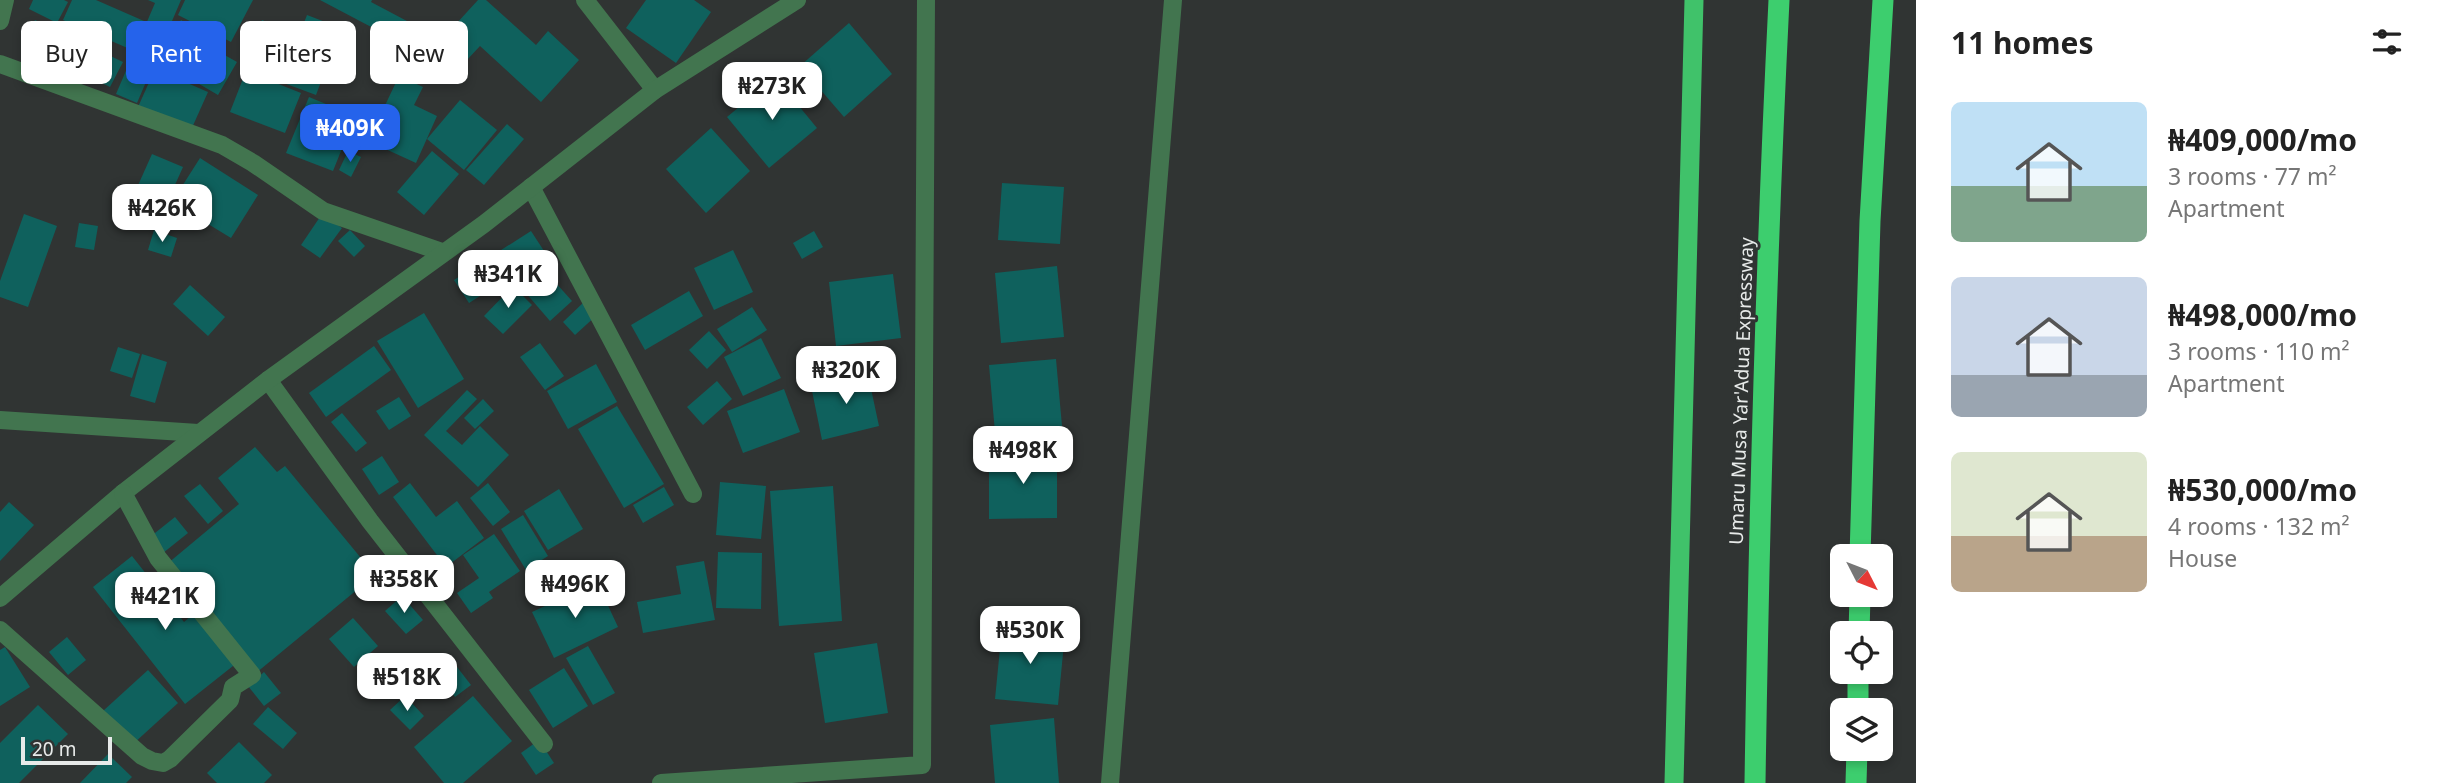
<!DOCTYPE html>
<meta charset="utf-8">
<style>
body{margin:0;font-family:"Noto Sans",sans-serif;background:#f6f6f6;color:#222;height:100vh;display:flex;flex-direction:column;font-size:26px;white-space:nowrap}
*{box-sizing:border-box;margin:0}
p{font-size:23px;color:#767676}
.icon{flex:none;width:38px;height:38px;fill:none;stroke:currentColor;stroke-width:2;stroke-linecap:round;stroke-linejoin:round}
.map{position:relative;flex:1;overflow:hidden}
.side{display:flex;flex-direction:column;background:#fff;width:525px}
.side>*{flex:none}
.hud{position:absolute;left:21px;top:21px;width:665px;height:63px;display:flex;gap:14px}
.needle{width:46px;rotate:132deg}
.tools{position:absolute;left:1830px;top:544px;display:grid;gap:14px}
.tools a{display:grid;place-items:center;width:63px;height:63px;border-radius:10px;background:#fff;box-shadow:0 4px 10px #0003;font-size:35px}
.scale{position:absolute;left:21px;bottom:18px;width:91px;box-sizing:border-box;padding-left:7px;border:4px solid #e7eae9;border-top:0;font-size:19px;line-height:24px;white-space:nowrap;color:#e7eae9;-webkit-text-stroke:5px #303433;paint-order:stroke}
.price{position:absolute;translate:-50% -60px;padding:0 16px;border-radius:14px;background:#fff;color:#222;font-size:23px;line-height:46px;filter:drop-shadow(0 2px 4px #0008)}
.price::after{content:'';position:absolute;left:50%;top:42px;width:21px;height:16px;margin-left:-10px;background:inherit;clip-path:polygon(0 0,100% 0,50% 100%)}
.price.on{background:#2563eb;color:#fff}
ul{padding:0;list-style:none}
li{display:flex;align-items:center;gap:21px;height:175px;padding:0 35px}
li span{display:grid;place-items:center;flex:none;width:196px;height:140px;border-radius:10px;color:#555}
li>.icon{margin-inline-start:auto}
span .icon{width:84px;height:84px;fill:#fffc;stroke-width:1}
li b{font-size:30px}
h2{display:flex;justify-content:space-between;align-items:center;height:84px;padding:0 35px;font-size:30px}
.tag{padding:0 24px;border-radius:10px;background:#fff;box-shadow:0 4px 10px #0003;font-size:24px;line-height:63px}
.tag.on{background:#2563eb;color:#fff}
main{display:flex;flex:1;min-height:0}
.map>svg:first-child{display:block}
.building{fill:#0f615d}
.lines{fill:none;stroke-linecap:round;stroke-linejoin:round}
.minor{stroke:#42754f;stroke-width:18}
.trunk{stroke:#40c26a;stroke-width:19}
.motorway{stroke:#3dce6e;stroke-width:21}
.labels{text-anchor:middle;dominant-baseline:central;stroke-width:6;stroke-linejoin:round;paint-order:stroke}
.street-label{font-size:19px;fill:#e7eae9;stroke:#303433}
</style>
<main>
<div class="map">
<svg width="1916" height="783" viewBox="0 0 1916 783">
<rect width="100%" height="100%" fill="#303433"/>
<g class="building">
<path d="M 33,0 L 64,0 L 68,2 L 57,23 L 29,9 Z"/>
<path d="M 72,0 L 96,0 L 144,21 L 132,50 L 63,20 Z"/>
<path d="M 148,0 L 181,0 L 137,103 L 116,94 L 155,3 Z"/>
<path d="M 185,0 L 253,0 L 231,42 L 178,15 Z"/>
<path d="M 320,0 L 372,0 L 371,2 L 441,39 L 430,58 Z"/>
<path d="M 478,0 L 486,0 L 536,45 L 548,31 L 579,60 L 541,102 L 480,46 L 466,61 L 446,41 L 459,28 L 456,24 Z"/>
<path d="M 646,0 L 694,0 L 711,12 L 676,63 L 626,28 Z"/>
<path d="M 307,15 L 341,28 L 316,95 L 281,82 Z"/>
<path d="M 35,20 L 123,62 L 110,87 L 23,45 Z"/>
<path d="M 181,20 L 202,33 L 198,40 L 237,62 L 218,95 L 158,60 Z"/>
<path d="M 262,20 L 299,35 L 281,80 L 244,65 Z"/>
<path d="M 849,23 L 892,74 L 844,117 L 800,66 Z"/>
<path d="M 155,69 L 208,92 L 191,130 L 138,107 Z"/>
<path d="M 246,71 L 301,93 L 285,133 L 230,112 Z"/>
<path d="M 399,76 L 423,87 L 414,105 L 437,116 L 416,163 L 368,141 Z"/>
<path d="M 775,77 L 817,128 L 769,168 L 727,117 Z"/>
<path d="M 309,97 L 355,116 L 333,171 L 286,153 Z"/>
<path d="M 460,100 L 497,130 L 464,170 L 427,139 Z"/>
<path d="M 507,124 L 524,139 L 484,185 L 466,170 Z"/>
<path d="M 711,128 L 750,171 L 706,213 L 666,169 Z"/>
<path d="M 348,151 L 361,157 L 351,177 L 339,170 Z"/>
<path d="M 432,151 L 459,174 L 424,215 L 397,192 Z"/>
<path d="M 152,154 L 183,167 L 166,205 L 135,192 Z"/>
<path d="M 200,158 L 258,195 L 231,238 L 172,202 Z"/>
<path d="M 1002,183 L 1064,187 L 1060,244 L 998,240 Z"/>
<path d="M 24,214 L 57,226 L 28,307 L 0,297 L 0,281 Z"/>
<path d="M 322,214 L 342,228 L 320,258 L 301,245 Z"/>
<path d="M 79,223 L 98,226 L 94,250 L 75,247 Z"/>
<path d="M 154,230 L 177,238 L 171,257 L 148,250 Z"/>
<path d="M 350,230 L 365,246 L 354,257 L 338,241 Z"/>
<path d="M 531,231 L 546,254 L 469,303 L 454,280 Z"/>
<path d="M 814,231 L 823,247 L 802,259 L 793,243 Z"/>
<path d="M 733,250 L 753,292 L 714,310 L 694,268 Z"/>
<path d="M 1057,266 L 1064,337 L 1001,343 L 995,273 Z"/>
<path d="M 546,272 L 572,301 L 550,321 L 525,292 Z"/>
<path d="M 893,274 L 901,338 L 836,346 L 829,282 Z"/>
<path d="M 190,285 L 225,317 L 208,336 L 173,304 Z"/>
<path d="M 513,286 L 532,305 L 503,334 L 484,316 Z"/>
<path d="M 689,291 L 703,316 L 645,350 L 631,325 Z"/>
<path d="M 585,301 L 598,314 L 575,335 L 563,322 Z"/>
<path d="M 752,307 L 767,330 L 732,352 L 717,329 Z"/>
<path d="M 424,313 L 464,379 L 418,408 L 377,341 Z"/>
<path d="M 709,331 L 726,350 L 707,369 L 689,350 Z"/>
<path d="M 761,338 L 781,378 L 743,396 L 724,357 Z"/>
<path d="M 540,343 L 564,376 L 545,390 L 520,357 Z"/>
<path d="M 374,346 L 391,370 L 326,417 L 309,393 Z"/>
<path d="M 118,347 L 140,354 L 132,378 L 110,371 Z"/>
<path d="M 142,354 L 167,362 L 155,403 L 130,396 Z"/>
<path d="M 1056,359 L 1062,426 L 995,432 L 989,365 Z"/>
<path d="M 596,364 L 617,402 L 568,429 L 547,391 Z"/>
<path d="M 867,370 L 879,426 L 822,440 L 812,391 L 831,386 L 830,378 Z"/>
<path d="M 717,381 L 732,399 L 703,425 L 687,407 Z"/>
<path d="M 784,389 L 800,432 L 743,453 L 727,411 Z"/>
<path d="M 467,390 L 477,399 L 446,431 L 462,445 L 480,426 L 509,455 L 478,487 L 424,435 Z"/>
<path d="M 399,397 L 411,416 L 389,430 L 376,411 Z"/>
<path d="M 483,399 L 494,411 L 475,429 L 464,418 Z"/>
<path d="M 617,406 L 664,484 L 624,508 L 578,429 Z"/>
<path d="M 342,413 L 367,443 L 356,452 L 331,422 Z"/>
<path d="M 255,447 L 277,472 L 285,466 L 375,575 L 256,673 L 167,564 L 239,504 L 218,478 Z"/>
<path d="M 989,454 L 1057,454 L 1057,518 L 989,519 Z"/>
<path d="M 382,456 L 399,482 L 379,495 L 362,469 Z"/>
<path d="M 720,482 L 766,486 L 761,539 L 716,535 Z"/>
<path d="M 410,483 L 436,517 L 457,501 L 484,538 L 446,567 L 393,497 Z"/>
<path d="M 488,483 L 510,512 L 493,526 L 470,498 Z"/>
<path d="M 200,484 L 223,511 L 208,524 L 184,496 Z"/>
<path d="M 833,486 L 842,621 L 779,626 L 770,491 Z"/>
<path d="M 664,487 L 674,505 L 643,523 L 633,505 Z"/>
<path d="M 559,489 L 583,529 L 548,550 L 524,511 Z"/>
<path d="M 9,502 L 34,525 L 0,561 L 0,512 Z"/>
<path d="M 523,515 L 548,556 L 526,570 L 501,529 Z"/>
<path d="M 175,517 L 188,533 L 163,553 L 150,537 Z"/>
<path d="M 494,534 L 520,571 L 489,592 L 493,598 L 471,613 L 457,593 L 479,578 L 463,555 Z"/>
<path d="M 718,552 L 762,553 L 761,609 L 716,608 Z"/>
<path d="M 132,556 L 184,622 L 197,611 L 238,662 L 185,704 L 93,587 Z"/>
<path d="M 704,561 L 715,620 L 643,633 L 637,602 L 681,594 L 676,566 Z"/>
<path d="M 597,582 L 618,627 L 554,658 L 532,612 Z"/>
<path d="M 402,596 L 423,620 L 406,634 L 385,611 Z"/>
<path d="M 353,618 L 378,646 L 354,667 L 329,639 Z"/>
<path d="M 1002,628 L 1065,633 L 1058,705 L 995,699 Z"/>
<path d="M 67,637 L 86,660 L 68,675 L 49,652 Z"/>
<path d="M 877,643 L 888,713 L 825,723 L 814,653 Z"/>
<path d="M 588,646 L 615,693 L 593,705 L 566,658 Z"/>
<path d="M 5,647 L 30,687 L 0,706 L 0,650 Z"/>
<path d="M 450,658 L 471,685 L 455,697 L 435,670 Z"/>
<path d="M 564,668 L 588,706 L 553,728 L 529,690 Z"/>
<path d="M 148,670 L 178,703 L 133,744 L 103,711 Z"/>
<path d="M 264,672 L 281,693 L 264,706 L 248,686 Z"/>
<path d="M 405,696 L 424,716 L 410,730 L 390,710 Z"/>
<path d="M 473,696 L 512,741 L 463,783 L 444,783 L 414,747 Z"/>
<path d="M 38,705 L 68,734 L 19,783 L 0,783 L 0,743 Z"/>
<path d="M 268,707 L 297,733 L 283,749 L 253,724 Z"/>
<path d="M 1054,718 L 1059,783 L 995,783 L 990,725 Z"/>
<path d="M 539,740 L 554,763 L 536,775 L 521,753 Z"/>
<path d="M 239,742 L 272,775 L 264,783 L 217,783 L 207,773 Z"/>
<path d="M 108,754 L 132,777 L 126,783 L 80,783 Z"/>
</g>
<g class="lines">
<g class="minor">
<path d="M 585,0 L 655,90"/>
<path d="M 0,21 L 5,0"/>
<path d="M 0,64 L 222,145 L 253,163 L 323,211 L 442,252"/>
<path d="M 531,187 L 693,494"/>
<path d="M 268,380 L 370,521 L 544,744"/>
<path d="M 0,420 L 198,433"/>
<path d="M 0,598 L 123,493 L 268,380 L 484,224 L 655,90 L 797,0"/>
<path d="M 0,630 L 142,756 L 152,761 L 163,763 L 170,759 L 230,700 L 233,687 L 252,675 L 158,558 L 123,493"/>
<path d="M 661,783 L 922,765 L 926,0"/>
<path d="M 1110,783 L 1173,0"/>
</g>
<path class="trunk" d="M 1674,783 L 1694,0"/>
<g class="motorway">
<path d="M 1860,556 L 1870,221 L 1883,0"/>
<path d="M 1859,634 L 1860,595"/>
<path d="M 1858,710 L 1858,672"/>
<path d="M 1755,783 C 1759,522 1766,261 1779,0"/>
<path d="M 1856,783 L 1857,749"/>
</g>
</g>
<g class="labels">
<g class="street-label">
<text transform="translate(1741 391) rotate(-88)">Umaru Musa Yar'Adua Expressway</text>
</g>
</g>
</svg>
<div class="tools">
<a><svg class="needle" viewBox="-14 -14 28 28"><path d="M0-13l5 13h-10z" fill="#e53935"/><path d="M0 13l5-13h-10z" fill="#767676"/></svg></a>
<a><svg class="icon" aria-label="locate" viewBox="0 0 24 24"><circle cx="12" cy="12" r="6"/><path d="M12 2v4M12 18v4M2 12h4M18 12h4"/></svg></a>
<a><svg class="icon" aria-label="layers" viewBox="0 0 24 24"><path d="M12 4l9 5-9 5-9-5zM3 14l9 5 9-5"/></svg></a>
</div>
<div class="scale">20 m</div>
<b class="price" style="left:772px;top:122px">₦273K</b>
<b class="price on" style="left:350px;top:164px">₦409K</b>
<b class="price" style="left:162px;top:244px">₦426K</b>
<b class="price" style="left:508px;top:310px">₦341K</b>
<b class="price" style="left:846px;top:406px">₦320K</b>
<b class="price" style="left:1023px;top:486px">₦498K</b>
<b class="price" style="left:404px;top:615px">₦358K</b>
<b class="price" style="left:575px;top:620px">₦496K</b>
<b class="price" style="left:165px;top:632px">₦421K</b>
<b class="price" style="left:1030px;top:666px">₦530K</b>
<b class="price" style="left:407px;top:713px">₦518K</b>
<div class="hud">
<a class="tag">Buy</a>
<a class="tag on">Rent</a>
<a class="tag">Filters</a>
<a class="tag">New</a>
</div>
</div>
<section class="side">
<h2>11 homes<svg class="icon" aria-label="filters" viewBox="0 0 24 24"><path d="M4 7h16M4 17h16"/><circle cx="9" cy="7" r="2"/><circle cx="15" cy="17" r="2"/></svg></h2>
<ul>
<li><span style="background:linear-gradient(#bfe0f5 60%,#7fa58c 0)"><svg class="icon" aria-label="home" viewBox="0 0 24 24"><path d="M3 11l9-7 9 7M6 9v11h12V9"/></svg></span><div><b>₦409,000/mo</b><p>3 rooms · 77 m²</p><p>Apartment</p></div></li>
<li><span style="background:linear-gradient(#c9d6e8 70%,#9aa5b1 0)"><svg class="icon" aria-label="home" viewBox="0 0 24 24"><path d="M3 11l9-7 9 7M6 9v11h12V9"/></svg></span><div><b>₦498,000/mo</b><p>3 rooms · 110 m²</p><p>Apartment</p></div></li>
<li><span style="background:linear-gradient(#dfe7d0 60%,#b9a48a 0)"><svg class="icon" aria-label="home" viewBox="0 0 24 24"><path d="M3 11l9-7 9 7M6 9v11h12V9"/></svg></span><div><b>₦530,000/mo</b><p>4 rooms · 132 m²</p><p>House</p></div></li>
</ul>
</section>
</main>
